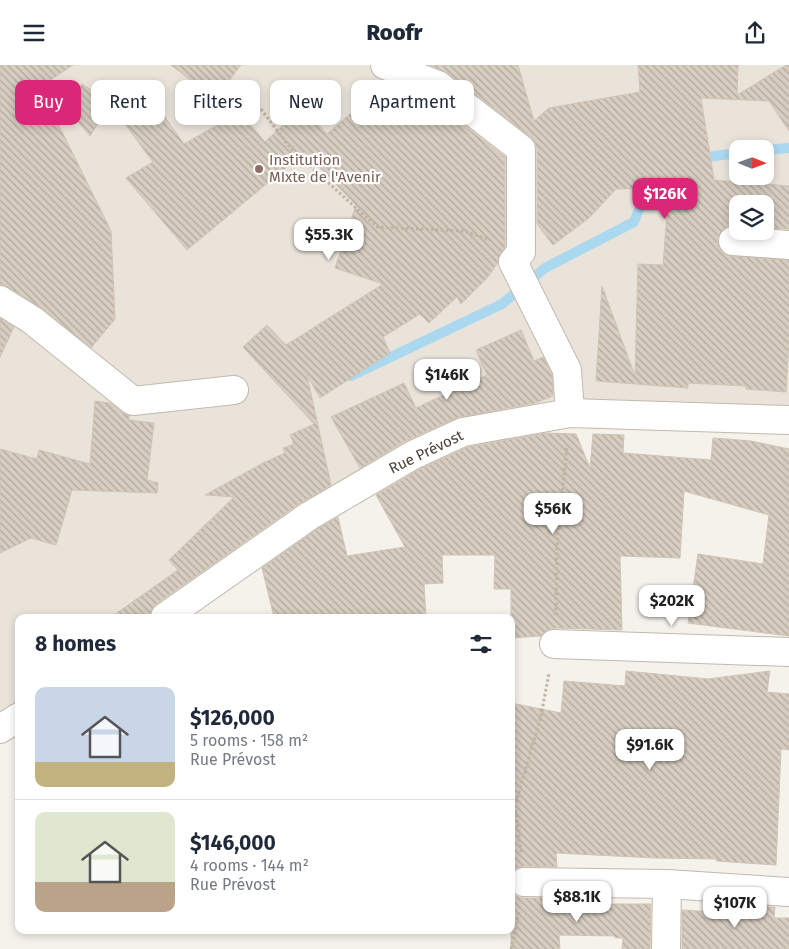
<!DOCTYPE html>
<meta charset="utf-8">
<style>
body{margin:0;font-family:"Fira Sans",sans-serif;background:#f2f2f3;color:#1f2937;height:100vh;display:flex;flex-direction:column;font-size:19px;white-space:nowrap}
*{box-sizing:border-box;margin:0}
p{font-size:16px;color:#747a83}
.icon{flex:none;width:28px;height:28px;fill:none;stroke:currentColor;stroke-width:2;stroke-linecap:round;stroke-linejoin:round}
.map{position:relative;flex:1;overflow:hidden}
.details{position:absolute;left:15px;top:549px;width:500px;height:320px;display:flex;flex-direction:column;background:#fff;border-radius:10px;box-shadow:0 2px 8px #0003}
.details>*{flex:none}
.top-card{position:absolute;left:15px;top:15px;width:500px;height:45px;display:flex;gap:10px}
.needle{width:32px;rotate:91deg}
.controls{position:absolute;left:729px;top:75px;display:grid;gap:10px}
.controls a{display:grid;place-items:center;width:45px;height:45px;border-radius:10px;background:#fff;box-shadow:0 2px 8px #0003;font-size:25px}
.price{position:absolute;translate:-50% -42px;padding:0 11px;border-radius:10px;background:#fff;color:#222;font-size:16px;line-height:32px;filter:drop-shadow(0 1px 2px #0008)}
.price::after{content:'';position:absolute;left:50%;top:30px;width:15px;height:11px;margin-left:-8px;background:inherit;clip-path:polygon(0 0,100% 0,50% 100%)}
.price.selected{background:#db2777;color:#fff}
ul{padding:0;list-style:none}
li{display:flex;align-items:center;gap:15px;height:125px;padding:0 20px}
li+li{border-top:1px solid #e0e1e3}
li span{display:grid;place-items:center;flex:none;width:140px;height:100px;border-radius:10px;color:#555}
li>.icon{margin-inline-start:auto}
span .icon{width:60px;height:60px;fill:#fffc;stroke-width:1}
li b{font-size:21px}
h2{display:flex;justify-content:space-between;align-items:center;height:60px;padding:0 20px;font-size:21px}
.tag{padding:0 18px;border-radius:10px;background:#fff;box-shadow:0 2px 8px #0003;font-size:18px;line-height:45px}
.tag.selected{background:#db2777;color:#fff}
header{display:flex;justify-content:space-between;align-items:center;height:65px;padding:0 20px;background:#fff;font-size:22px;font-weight:800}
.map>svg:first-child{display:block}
.residential{fill:#e9e3da;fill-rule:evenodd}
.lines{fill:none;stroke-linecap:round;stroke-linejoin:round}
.stream{stroke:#aad8ef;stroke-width:10}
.building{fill:url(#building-back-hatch);stroke:#d1c4b4}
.minor-casing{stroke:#c1b9ae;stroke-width:30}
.path{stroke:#c2b3a0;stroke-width:3;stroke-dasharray:2.5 2.5;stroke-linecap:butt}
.minor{stroke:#fff;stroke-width:28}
.education-dot{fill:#8d6e63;stroke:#fff;stroke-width:2}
.labels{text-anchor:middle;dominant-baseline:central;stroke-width:4.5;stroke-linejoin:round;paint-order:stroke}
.education-label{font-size:15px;fill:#785e54;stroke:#fff;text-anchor:start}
.street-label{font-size:15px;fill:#4a4239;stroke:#fff}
</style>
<header><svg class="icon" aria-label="menu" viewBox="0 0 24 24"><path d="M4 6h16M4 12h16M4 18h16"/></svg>Roofr<svg class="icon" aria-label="share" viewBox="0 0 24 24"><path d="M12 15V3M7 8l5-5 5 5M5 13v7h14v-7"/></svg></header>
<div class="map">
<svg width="789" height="884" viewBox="0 0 789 884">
<defs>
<pattern id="building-back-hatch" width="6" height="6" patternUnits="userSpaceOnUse" patternTransform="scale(1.25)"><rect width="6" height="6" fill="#d7cdc1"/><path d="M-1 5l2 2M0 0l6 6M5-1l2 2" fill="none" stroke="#b0a89e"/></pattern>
</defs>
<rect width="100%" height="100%" fill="#f5f2ec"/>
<path class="residential" d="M 0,0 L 789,0 L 789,342 L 464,361 L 157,552 L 19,552 L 19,647 L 0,660 ZM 738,84 L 765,84 L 765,111 L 738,111 ZM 738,139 L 765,139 L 765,166 L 738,166 Z"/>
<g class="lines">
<g class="stream">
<path d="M 765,85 L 789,83"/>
<path d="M 699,93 L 738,88"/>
<path d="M 351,311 L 502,239 L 545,203 L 634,157 L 652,111"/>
</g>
</g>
<g class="building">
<path d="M 0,0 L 73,0 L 40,22 L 111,166 L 115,254 L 91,283 L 40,242 L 8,222 L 0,219 Z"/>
<path d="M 171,0 L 241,0 L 215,34 Z"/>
<path d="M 430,0 L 518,0 L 534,56 L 549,43 L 640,27 L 638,0 L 738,0 L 737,30 L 786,0 L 789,0 L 789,66 L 769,36 L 701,33 L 714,115 L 789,121 L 789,164 L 765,163 L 765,139 L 738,139 L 738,161 L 726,162 L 720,168 L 717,175 L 719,183 L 725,189 L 731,191 L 789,195 L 789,274 L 786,327 L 746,324 L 746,321 L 688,318 L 688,323 L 596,316 L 602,221 L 635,311 L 638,199 L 663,200 L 669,122 L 616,124 L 589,153 L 553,180 L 537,159 L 537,84 L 535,77 L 531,72 L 448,8 Z"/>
<path d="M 82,19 L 111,38 L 90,71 L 66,43 Z"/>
<path d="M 385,19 L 390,26 L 397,21 L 430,34 L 505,92 L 505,182 L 501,188 L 498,197 L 488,212 L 461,239 L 457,232 L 429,258 L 420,249 L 383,272 L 390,288 L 320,333 L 307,310 L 331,420 L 300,438 L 156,539 L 151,545 L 150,552 L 111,552 L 178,505 L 169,495 L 234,432 L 205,430 L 263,398 L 285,388 L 283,383 L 294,379 L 290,370 L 314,359 L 243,282 L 267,260 L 286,280 L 383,219 L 335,203 L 356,140 L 305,87 L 187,185 L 126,113 L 153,97 L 113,43 L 143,21 L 184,79 L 240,47 L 265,77 L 302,42 L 327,69 Z"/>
<path d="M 0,253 L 14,262 L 0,292 Z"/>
<path d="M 521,265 L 534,296 L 543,292 L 552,309 L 553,331 L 535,338 L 456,353 L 405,376 L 360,403 L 331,352 L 404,318 L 416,343 L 487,310 L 476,285 Z"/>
<path d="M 95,336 L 110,338 L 123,348 L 129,350 L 129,355 L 154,358 L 147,415 L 158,418 L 157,428 L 72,425 L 56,480 L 31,473 L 0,488 L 0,384 L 37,394 L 39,385 L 90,399 Z"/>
<path d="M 546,368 L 576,369 L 590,403 L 593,369 L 624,370 L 623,388 L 711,395 L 713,373 L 751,376 L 789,384 L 789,571 L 688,558 L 698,489 L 763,499 L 769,450 L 684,426 L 680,493 L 620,491 L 622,565 L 555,563 L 547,565 L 541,571 L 511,573 L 511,524 L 494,524 L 495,490 L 442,490 L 443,518 L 424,519 L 426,552 L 274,552 L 262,503 L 317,464 L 338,452 L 347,491 L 405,482 L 376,430 L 420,404 L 468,382 Z"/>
<path d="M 626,606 L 708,614 L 770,606 L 767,627 L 789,629 L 789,685 L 781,684 L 776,800 L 716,796 L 717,794 L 655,793 L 556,788 L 557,802 L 524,801 L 517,803 L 511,808 L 511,638 L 561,648 L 564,616 L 625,621 Z"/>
<path d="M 511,826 L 516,831 L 523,833 L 558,833 L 558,839 L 651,839 L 650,884 L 622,884 L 623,873 L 615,873 L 615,871 L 559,870 L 560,884 L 511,884 Z"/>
<path d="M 715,841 L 775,842 L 774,853 L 789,853 L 789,884 L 682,884 L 682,845 L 715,847 Z"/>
</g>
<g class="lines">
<g class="minor-casing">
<g id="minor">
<path d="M 385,0 L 438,20 L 521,84 L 521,187 L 513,197 L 567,305 L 570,348"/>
<path d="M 733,176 L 789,180"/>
<path d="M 0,235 L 32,255 L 133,336 L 234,325"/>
<path d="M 165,552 L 309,451 L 413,390 L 463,367 L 570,348 L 789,355"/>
<path d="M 554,579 L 789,587"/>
<path d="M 0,664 L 19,652"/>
<path d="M 524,817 L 667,819 L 789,827"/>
<path d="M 666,884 L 667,819"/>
</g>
</g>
<g class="path">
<path d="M 252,32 L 291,84 L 377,162 L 464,166 L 490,175"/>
<path d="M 556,550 L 557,480 L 567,380"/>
<path d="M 521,787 L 515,741 L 541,651 L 549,608"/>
<path d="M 511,884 L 519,845"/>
</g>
<use href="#minor" class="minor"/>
</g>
<circle class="education-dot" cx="259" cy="104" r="5"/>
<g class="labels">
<g class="education-label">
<text x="269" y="95">Institution<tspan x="269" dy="17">MIxte de l'Avenir</tspan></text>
</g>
<g class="street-label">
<text transform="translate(426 387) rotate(-26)">Rue Prévost</text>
</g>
</g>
</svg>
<div class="controls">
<a><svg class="needle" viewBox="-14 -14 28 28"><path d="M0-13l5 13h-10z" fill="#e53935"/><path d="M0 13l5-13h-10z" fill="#747a83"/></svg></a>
<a><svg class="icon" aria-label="layers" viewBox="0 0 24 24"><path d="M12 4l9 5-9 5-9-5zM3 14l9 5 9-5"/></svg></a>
</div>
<b class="price selected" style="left:665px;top:155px">$126K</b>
<b class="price" style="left:329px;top:196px">$55.3K</b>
<b class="price" style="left:447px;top:336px">$146K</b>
<b class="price" style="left:553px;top:470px">$56K</b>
<b class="price" style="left:672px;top:562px">$202K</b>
<b class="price" style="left:650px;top:706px">$91.6K</b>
<b class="price" style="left:577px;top:858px">$88.1K</b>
<b class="price" style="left:735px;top:864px">$107K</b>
<div class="top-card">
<a class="tag selected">Buy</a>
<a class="tag">Rent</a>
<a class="tag">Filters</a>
<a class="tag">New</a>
<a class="tag">Apartment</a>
</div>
<section class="details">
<h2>8 homes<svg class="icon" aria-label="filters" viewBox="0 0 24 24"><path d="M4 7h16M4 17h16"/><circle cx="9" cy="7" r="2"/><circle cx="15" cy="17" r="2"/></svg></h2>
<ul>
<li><span style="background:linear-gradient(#c9d6e8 75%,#c2b280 0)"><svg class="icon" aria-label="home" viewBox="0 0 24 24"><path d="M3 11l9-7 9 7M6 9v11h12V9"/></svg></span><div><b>$126,000</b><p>5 rooms · 158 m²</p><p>Rue Prévost</p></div></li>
<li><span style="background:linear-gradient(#dfe7d0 70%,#b9a48a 0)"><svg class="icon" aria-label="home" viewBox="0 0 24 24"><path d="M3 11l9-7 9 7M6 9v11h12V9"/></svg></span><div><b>$146,000</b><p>4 rooms · 144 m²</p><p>Rue Prévost</p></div></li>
</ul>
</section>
</div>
